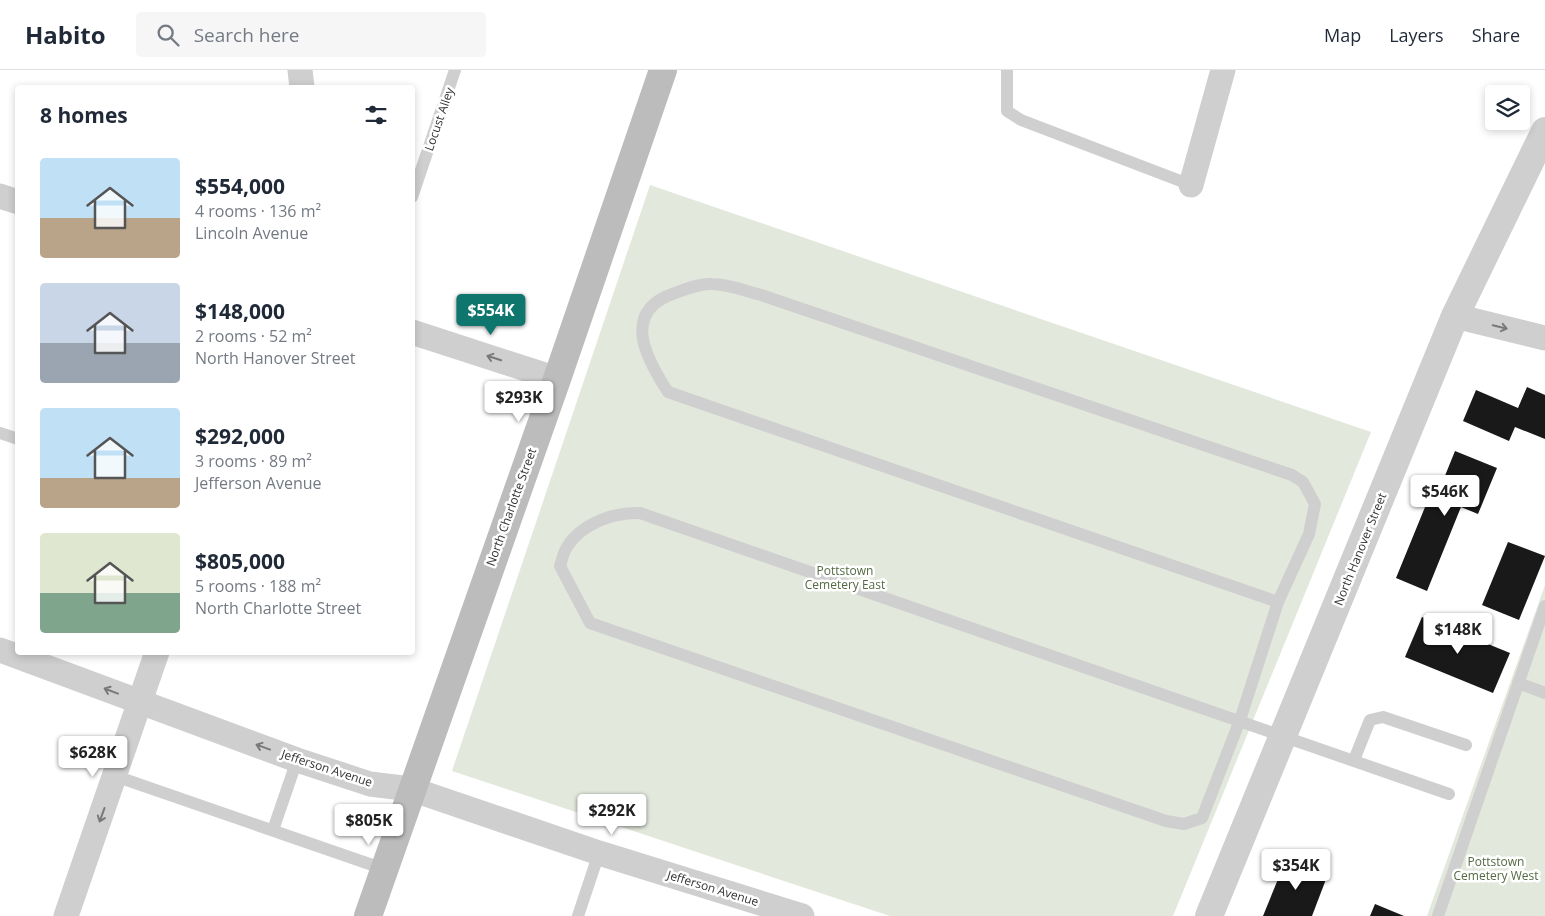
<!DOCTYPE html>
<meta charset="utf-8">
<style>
body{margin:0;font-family:"Open Sans",sans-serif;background:#f6f6f7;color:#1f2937;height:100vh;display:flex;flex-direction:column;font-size:19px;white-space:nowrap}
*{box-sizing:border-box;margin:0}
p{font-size:16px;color:#747a83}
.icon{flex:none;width:28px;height:28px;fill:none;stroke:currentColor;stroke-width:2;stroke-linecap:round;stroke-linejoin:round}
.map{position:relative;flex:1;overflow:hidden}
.details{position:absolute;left:15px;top:15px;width:400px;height:570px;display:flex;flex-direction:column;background:#fff;border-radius:5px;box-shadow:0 2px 8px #0003}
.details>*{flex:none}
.fabs{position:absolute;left:1485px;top:15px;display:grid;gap:10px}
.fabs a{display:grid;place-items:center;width:45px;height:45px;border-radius:5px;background:#fff;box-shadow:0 2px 8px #0003;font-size:25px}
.price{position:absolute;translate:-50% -42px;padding:0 11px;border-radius:5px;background:#fff;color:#222;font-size:16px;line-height:32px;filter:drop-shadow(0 1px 2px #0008)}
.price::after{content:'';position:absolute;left:50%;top:30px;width:15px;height:11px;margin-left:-8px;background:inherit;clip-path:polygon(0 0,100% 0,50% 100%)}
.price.active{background:#0f766e;color:#fff}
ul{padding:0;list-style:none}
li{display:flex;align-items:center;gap:15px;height:125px;padding:0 25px}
li span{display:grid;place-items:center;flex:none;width:140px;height:100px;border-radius:5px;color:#555}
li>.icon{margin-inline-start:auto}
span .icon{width:60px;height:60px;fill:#fffc;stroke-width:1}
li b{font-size:21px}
h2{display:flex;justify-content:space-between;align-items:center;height:60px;padding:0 25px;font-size:21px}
header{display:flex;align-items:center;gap:30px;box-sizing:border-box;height:70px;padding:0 25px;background:#fff;border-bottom:1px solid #e0e1e3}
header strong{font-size:24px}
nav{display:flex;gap:28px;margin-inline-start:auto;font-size:18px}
.search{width:350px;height:45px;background:#f6f6f7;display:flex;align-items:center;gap:12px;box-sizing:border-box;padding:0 18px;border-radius:5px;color:#747a83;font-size:19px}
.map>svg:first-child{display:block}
.green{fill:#e2e8dc}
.building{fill:#191919}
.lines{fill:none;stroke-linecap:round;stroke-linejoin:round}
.service{stroke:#cfcfcf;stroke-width:12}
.minor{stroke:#cfcfcf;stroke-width:25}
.tertiary{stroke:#cfcfcf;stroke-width:28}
.secondary{stroke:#bcbcbc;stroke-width:28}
.oneway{stroke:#797979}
.labels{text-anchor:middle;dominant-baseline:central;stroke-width:5;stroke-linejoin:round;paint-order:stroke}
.street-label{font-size:12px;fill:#323232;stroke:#fff}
.park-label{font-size:12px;fill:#556a43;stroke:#fff}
</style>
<header>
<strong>Habito</strong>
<div class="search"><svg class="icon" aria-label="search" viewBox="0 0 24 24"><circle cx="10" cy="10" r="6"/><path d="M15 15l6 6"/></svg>Search here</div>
<nav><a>Map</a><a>Layers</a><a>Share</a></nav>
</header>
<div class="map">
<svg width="1545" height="846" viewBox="0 0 1545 846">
<rect width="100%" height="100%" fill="#fff"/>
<g class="green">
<path d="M 650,115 L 1371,362 L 1173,846 L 890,846 L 452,701 Z"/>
<path d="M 1545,515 L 1545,846 L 1427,846 Z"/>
</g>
<g class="building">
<path d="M 1527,317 L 1545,325 L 1545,369 L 1515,357 L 1509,371 L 1463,351 L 1476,320 L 1518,338 Z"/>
<path d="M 1455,381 L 1497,398 L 1478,444 L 1461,437 L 1427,521 L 1396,508 L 1432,420 L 1438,423 Z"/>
<path d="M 1508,472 L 1545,486 L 1519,550 L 1482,535 Z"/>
<path d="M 1422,547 L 1510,583 L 1493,623 L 1405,587 Z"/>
<path d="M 1287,787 L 1328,804 L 1312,846 L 1263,846 Z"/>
<path d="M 1375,834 L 1404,846 L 1370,846 Z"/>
</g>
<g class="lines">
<g class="service">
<path d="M 1007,0 L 1007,41 L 1021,50 L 1191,115"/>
<path d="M 412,127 L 455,0"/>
<path d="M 0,363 L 18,369"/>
<path d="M 1278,532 L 1309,464 L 1315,434 L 1303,412 L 1292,405 L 761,225 C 745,221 728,214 712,214 C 701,213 686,219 675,223 C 621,241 645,287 668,322 L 1278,532 L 1240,650 L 1202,748 L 1184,754 L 1166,751 L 590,553 L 560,496 C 562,490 563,483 567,477 C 581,454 613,442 640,443 L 1449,724"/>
<path d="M 1518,613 L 1545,623"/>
<path d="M 1354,690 L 1370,650 L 1383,647 L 1466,675"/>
<path d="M 115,706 L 384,799"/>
<path d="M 273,760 L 297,690"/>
<path d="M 578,846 L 599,783"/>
<path d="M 1438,846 L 1545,536"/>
</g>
<g class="minor">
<path d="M 300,0 L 302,18"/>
<path d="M 1191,115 L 1223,0"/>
<path d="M 0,126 L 18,132"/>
<path d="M 1455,246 L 1545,268"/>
<path d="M 412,262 L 557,309"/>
<path d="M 0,580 L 297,690 L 370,714 L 411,719 L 599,783 L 802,846"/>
<path d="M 66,846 L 157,582"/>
</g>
<path class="tertiary" d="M 1209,846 L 1455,246 L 1545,61"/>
<path class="secondary" d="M 368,846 L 557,309 L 663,0"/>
</g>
<defs><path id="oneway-shaft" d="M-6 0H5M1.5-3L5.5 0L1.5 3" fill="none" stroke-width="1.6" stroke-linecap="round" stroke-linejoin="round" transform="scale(1.25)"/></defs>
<g class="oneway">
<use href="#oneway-shaft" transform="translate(1500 257) rotate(14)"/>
<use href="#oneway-shaft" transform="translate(494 288) rotate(-162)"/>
<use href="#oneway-shaft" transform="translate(111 621) rotate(-159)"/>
<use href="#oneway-shaft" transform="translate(263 677) rotate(-160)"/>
<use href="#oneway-shaft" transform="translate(102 745) rotate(110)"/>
</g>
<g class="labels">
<g class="street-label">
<text transform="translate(439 49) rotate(-71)">Locust Alley</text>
<text transform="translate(511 437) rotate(-70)">North Charlotte Street</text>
<text transform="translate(1360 479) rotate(-68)">North Hanover Street</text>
<text transform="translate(327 698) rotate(18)">Jefferson Avenue</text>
<text transform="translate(713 818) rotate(17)">Jefferson Avenue</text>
</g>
<g class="park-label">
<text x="845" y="500">Pottstown<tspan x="845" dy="14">Cemetery East</tspan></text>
<text x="1496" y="791">Pottstown<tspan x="1496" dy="14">Cemetery West</tspan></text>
</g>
</g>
</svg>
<div class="fabs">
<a><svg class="icon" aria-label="layers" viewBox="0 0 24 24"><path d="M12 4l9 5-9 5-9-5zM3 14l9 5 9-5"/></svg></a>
</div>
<b class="price active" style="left:491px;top:266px">$554K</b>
<b class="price" style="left:519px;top:353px">$293K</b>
<b class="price" style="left:1445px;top:447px">$546K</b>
<b class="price" style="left:1458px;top:585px">$148K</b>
<b class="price" style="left:93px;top:708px">$628K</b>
<b class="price" style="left:612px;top:766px">$292K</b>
<b class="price" style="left:369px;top:776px">$805K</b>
<b class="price" style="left:1296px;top:821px">$354K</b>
<section class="details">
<h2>8 homes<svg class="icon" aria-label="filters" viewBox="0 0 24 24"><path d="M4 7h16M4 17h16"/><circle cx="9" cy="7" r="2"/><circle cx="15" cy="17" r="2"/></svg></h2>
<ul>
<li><span style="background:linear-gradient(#bfe0f5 60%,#b9a48a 0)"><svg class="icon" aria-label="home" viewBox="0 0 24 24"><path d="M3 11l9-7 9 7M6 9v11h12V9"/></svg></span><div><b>$554,000</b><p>4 rooms · 136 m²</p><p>Lincoln Avenue</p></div></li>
<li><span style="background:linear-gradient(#c9d6e8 60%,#9aa5b1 0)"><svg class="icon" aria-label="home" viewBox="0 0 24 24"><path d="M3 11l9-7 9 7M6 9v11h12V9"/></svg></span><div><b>$148,000</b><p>2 rooms · 52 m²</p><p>North Hanover Street</p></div></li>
<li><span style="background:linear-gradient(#bfe0f5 70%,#b9a48a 0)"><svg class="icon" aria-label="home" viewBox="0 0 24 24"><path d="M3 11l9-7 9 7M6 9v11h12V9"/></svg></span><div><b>$292,000</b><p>3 rooms · 89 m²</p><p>Jefferson Avenue</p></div></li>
<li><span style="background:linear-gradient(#dfe7d0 60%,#7fa58c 0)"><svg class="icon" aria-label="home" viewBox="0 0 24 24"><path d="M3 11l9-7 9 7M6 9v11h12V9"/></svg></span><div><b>$805,000</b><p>5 rooms · 188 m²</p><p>North Charlotte Street</p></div></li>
</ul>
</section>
</div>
